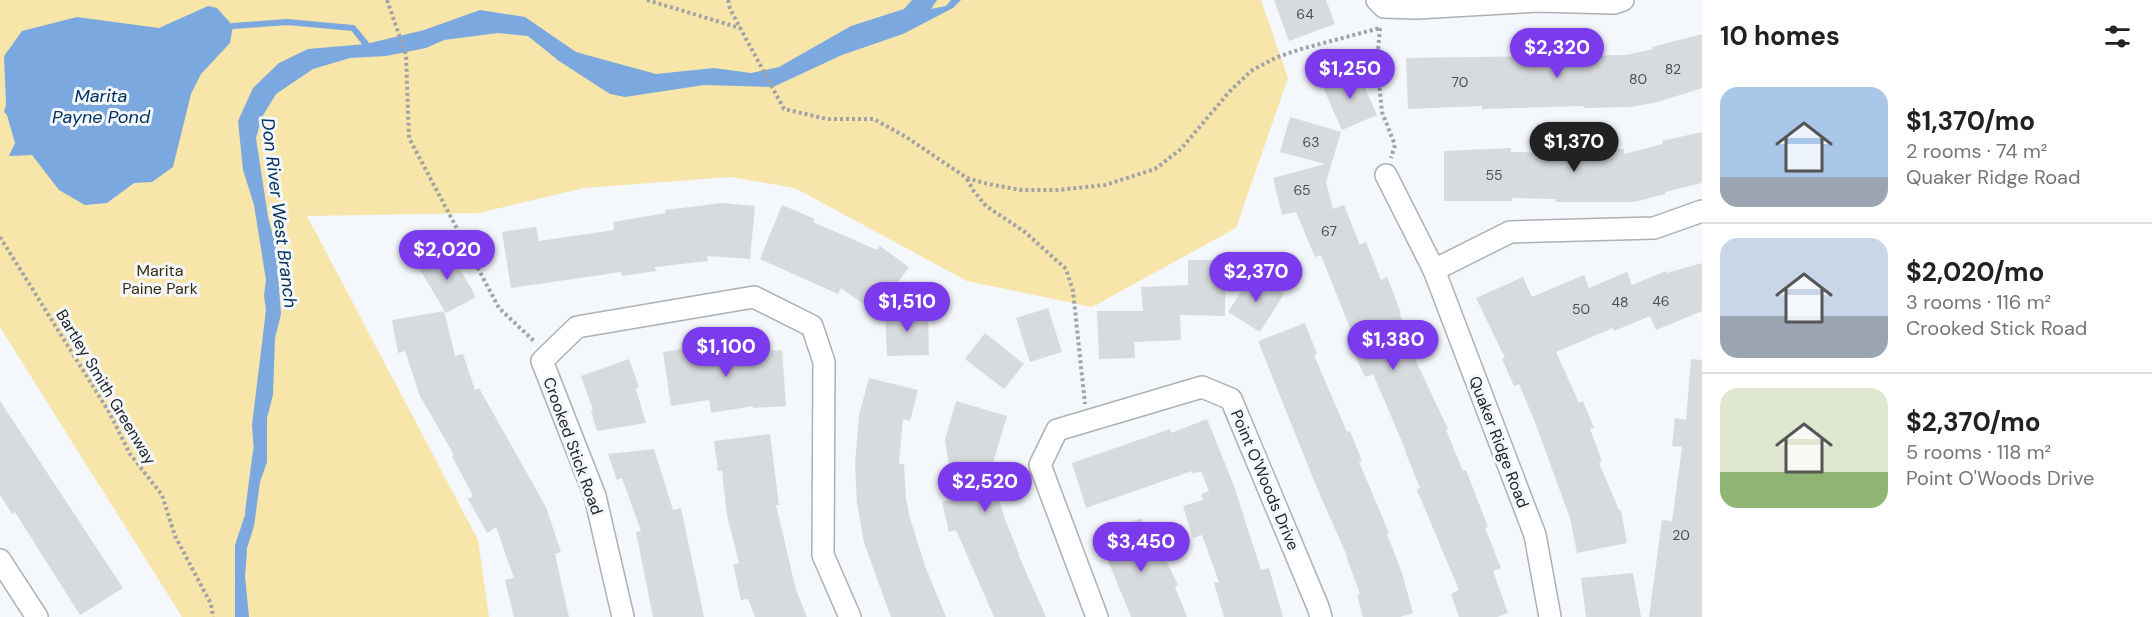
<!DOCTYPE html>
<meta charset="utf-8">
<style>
body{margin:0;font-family:"DM Sans",sans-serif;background:#f2f2f2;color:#222;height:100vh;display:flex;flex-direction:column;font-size:22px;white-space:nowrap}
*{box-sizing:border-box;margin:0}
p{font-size:20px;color:#767676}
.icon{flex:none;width:33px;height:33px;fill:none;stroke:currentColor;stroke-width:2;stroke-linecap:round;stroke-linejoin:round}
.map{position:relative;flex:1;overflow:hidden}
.details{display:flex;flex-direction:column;background:#fff;width:450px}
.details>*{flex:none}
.price{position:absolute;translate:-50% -51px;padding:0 14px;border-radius:21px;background:#7c3aed;color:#fff;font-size:20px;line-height:39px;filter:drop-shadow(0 2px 3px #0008)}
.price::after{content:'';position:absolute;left:50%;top:36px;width:18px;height:14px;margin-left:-9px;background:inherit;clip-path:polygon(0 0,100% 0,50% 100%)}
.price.current{background:#222;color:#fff}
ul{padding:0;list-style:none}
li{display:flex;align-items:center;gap:18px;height:150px;padding:0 18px}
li+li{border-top:2px solid #e0e0e0}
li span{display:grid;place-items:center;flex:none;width:168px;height:120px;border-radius:18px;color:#555}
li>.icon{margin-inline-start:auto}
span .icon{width:72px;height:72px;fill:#fffc;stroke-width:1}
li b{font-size:26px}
h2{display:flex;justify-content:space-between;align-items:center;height:72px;padding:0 18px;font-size:26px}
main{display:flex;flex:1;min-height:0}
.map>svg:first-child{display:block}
.green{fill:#f7e5a9}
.water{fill:#7ba8de}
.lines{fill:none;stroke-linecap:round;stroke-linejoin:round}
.stream{stroke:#7ba8de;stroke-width:6}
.building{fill:#d8dbde}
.street-casing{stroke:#adb0b4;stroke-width:24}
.path{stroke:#a1a3a6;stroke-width:4;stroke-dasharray:3 3;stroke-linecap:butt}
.street{stroke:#fff;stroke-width:21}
.labels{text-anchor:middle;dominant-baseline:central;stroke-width:6;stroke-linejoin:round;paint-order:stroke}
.number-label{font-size:14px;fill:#4d4f50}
.park-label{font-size:16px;fill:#372e0e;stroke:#f4f7fb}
.street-label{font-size:16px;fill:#1f2021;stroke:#f4f7fb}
.water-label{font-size:18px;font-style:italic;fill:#003060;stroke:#f4f7fb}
</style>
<main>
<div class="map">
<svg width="1702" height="617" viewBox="0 0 1702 617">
<rect width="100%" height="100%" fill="#f4f7fb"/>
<path class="green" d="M 0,0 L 1261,0 L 1288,78 L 1236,228 L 1092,307 L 967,281 L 795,188 L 731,177 L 584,188 L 479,213 L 307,216 L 478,540 L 489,617 L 182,617 L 0,327 Z"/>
<g class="water">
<path d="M 912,0 L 937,0 L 931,9 L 946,6 L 951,0 L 961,0 L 953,8 L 903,34 L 842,55 L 773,87 L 704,85 L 625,97 L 610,94 L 559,61 L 528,36 L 498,33 L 444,40 L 426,48 L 386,56 L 350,58 L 313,69 L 276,94 L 262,117 L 256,138 L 268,217 L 276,247 L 281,314 L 275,338 L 273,395 L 267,418 L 267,462 L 260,482 L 254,526 L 242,564 L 244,605 L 249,617 L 235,617 L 235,545 L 250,500 L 255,467 L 252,425 L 266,310 L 264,295 L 266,280 L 254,205 L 243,170 L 238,121 L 253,88 L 279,63 L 308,49 L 366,44 L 424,30 L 480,10 L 525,17 L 576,52 L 656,74 L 714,68 L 751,73 L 779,67 L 851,26 L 904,9 Z"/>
<path d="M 208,6 L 217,8 L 233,26 L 230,43 L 201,74 L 191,94 L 173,167 L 152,182 L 134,183 L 107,203 L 85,205 L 59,190 L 32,155 L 9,156 L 15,143 L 7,115 L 4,112 L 6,105 L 4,56 L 22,31 L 77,17 L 159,28 Z"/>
</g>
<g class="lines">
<g class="stream">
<path d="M 233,26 L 287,22 L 353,28 L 366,44"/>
<path d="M 248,512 L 256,451"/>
<path d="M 244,552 L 242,576 L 246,617"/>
</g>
</g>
<g class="building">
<path d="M 1274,0 L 1326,0 L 1335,24 L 1289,41 Z"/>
<path d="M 1702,34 L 1702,88 L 1658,102 L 1631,107 L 1584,108 L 1584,106 L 1482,109 L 1482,106 L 1408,109 L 1406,58 L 1626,55 L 1653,49 L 1652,47 Z"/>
<path d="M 1357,70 L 1377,115 L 1342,130 L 1322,85 Z"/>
<path d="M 1290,117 L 1341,132 L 1326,182 L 1333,209 L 1344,205 L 1360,245 L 1366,242 L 1381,280 L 1387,277 L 1401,313 L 1399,313 L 1417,353 L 1413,355 L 1448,429 L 1446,430 L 1463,471 L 1466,470 L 1488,527 L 1485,528 L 1501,568 L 1493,571 L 1508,613 L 1497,617 L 1459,617 L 1451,594 L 1459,590 L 1417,490 L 1420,488 L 1405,451 L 1406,451 L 1373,374 L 1365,377 L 1349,343 L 1355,341 L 1321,255 L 1315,257 L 1296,212 L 1282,215 L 1273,178 L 1325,164 L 1280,152 Z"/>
<path d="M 1702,132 L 1702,183 L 1665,192 L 1666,194 L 1634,202 L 1556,202 L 1555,199 L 1512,198 L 1512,201 L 1444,201 L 1444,151 L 1511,148 L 1511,152 L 1554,153 L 1554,149 L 1584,148 L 1624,149 L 1624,154 L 1663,144 L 1662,141 Z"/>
<path d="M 722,203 L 755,206 L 750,259 L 707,256 L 708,261 L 655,267 L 656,271 L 622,276 L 621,272 L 511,288 L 502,232 L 536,227 L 539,241 L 614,230 L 613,222 L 666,213 L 665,210 Z"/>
<path d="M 782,205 L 815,219 L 813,222 L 877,250 L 880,246 L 909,267 L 876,313 L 841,288 L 838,294 L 760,259 Z"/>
<path d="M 448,248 L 476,297 L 446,313 L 417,265 Z"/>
<path d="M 1188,260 L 1226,260 L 1225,316 L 1180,315 L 1181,340 L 1134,342 L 1135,358 L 1099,359 L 1097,311 L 1143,311 L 1141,287 L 1188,285 Z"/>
<path d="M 1702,263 L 1702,311 L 1656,330 L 1650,316 L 1614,331 L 1613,328 L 1556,352 L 1579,403 L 1583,401 L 1594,428 L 1590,429 L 1602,461 L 1599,463 L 1619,510 L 1621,510 L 1627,543 L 1577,553 L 1570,518 L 1534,420 L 1519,384 L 1514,386 L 1502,359 L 1505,358 L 1476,298 L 1523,277 L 1532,297 L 1584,275 L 1589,288 L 1627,272 L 1632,285 L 1666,271 L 1667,273 Z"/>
<path d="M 1253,273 L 1284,294 L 1260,332 L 1228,312 Z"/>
<path d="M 1048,308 L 1062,352 L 1030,362 L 1016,318 Z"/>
<path d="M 444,311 L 455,356 L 463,354 L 475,390 L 479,388 L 546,507 L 561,552 L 555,554 L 569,617 L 514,617 L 505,580 L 514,578 L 496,527 L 487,533 L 468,499 L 473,496 L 452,456 L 454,455 L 420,396 L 405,351 L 398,353 L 392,320 Z"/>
<path d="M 928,311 L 929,355 L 887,356 L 885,312 Z"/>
<path d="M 1305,323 L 1317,354 L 1314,355 L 1347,432 L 1350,431 L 1362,461 L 1359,462 L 1389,533 L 1387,534 L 1402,573 L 1413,613 L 1400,617 L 1363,617 L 1357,595 L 1360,594 L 1346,556 L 1347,556 L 1317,488 L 1258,341 Z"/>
<path d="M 985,333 L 1024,364 L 1004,389 L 965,359 Z"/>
<path d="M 735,344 L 737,353 L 782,350 L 786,406 L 753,408 L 753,406 L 711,413 L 709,400 L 671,406 L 663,352 L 693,347 L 694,351 Z"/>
<path d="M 629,359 L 639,387 L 636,389 L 646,423 L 597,431 L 591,411 L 593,410 L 581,376 Z"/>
<path d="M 1691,359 L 1702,360 L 1702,617 L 1649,617 L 1662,520 L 1672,521 L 1682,447 L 1672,446 L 1675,418 L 1686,420 Z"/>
<path d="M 869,378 L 918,390 L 910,421 L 903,419 L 899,464 L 904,464 L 906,499 L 910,518 L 925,566 L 946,617 L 891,617 L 864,543 L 857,503 L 855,465 L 859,415 Z"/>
<path d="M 0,401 L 123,588 L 80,615 L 15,512 L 12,514 L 0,495 Z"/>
<path d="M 956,401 L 1007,416 L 992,466 L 996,489 L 1005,519 L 1019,554 L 1018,554 L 1046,617 L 994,617 L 956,530 L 949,532 L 942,502 L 954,499 L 945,440 Z"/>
<path d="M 1207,419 L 1233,483 L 1261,570 L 1269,568 L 1283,617 L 1224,617 L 1214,583 L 1219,582 L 1202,535 L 1193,538 L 1183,506 L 1203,500 L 1201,494 L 1209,491 L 1201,471 L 1193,474 L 1192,471 L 1086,508 L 1072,463 L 1170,429 L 1171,433 Z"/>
<path d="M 770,434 L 779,505 L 776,505 L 796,590 L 807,617 L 755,617 L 748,599 L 741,600 L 733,564 L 739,563 L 727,516 L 722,471 L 718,471 L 714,441 Z"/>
<path d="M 654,449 L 673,510 L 681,508 L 704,617 L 653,617 L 636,532 L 641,531 L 622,478 L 617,480 L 608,454 Z"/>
<path d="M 1141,518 L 1158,559 L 1164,556 L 1178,585 L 1175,587 L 1187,617 L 1131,617 L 1098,536 Z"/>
<path d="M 1633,573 L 1641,617 L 1586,617 L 1581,578 Z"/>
</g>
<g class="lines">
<g class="street-casing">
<g id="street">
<path d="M 1377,0 L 1384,7 L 1417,8 L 1538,1 L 1614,3 L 1623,0"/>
<path d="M 1386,175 L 1434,270"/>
<path d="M 0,560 L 37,617"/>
<path d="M 623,617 L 595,496 L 542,361 L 577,327 L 754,297 L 812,326 L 824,362 L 823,555 L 850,617"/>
<path d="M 1097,617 L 1040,465 L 1057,430 L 1202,387 L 1231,399 L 1318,607 L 1321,617"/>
<path d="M 1550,617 L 1535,535 L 1434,270 L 1510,232 L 1654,228 L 1702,211"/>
</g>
</g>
<g class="path">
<path d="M 387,0 L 406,55 L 409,138 L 499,308 L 535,342"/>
<path d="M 647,0 L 740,28"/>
<path d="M 728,0 L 730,9 L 784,109 L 827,119 L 874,119 L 906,137 L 967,178 L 988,184 L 1021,190 L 1058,190 L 1105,185 L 1155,169 L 1181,149 L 1229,92 L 1251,71 L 1275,58 L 1301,49 L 1380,28"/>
<path d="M 1380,28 L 1377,62 L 1382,112 L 1395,145 L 1391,158"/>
<path d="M 967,179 L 973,190 L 986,206 L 1025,232 L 1066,269 L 1073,291 L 1085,404"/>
<path d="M 0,237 L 109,412 L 130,454 L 162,495 L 175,536 L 211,604 L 213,617"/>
</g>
<use href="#street" class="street"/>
</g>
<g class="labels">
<g class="number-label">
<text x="1305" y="14">64</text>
<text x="1673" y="69">82</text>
<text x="1638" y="79">80</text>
<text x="1460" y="82">70</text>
<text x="1311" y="142">63</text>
<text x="1494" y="175">55</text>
<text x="1302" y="190">65</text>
<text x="1329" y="231">67</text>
<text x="1661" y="301">46</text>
<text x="1620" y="302">48</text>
<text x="1581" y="309">50</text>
<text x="1681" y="535">20</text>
</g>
<g class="park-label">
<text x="160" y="270">Marita<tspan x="160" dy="18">Paine Park</tspan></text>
</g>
<g class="street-label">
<text transform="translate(106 387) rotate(59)">Bartley Smith Greenway</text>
<text transform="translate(1499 442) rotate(69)">Quaker Ridge Road</text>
<text transform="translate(573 446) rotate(70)">Crooked Stick Road</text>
<text transform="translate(1265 480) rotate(67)">Point O'Woods Drive</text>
</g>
<g class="water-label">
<text x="101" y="96">Marita<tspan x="101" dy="21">Payne Pond</tspan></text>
<text transform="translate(279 213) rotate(83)">Don River West Branch</text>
</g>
</g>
</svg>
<b class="price" style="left:1557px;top:79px">$2,320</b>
<b class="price" style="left:1350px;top:100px">$1,250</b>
<b class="price current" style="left:1574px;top:173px">$1,370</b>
<b class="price" style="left:447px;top:281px">$2,020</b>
<b class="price" style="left:1256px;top:303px">$2,370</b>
<b class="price" style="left:907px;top:333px">$1,510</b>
<b class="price" style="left:1393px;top:371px">$1,380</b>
<b class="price" style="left:726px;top:378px">$1,100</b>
<b class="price" style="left:985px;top:513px">$2,520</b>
<b class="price" style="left:1141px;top:573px">$3,450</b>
</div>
<section class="details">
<h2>10 homes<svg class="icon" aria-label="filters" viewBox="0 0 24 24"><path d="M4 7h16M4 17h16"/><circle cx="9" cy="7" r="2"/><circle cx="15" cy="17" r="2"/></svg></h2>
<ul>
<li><span style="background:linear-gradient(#a9c7e8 75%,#9aa5b1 0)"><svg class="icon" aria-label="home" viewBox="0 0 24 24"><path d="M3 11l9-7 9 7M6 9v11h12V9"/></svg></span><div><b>$1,370/mo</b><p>2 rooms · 74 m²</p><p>Quaker Ridge Road</p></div></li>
<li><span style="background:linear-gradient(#c9d6e8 65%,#9aa5b1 0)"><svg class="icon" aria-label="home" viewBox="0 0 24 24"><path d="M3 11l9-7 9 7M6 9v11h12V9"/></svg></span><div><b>$2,020/mo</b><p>3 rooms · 116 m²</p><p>Crooked Stick Road</p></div></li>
<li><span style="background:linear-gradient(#dfe7d0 70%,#8fb573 0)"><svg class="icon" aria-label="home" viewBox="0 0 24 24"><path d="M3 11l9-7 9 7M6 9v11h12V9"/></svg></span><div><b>$2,370/mo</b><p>5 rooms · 118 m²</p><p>Point O'Woods Drive</p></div></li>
</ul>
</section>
</main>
